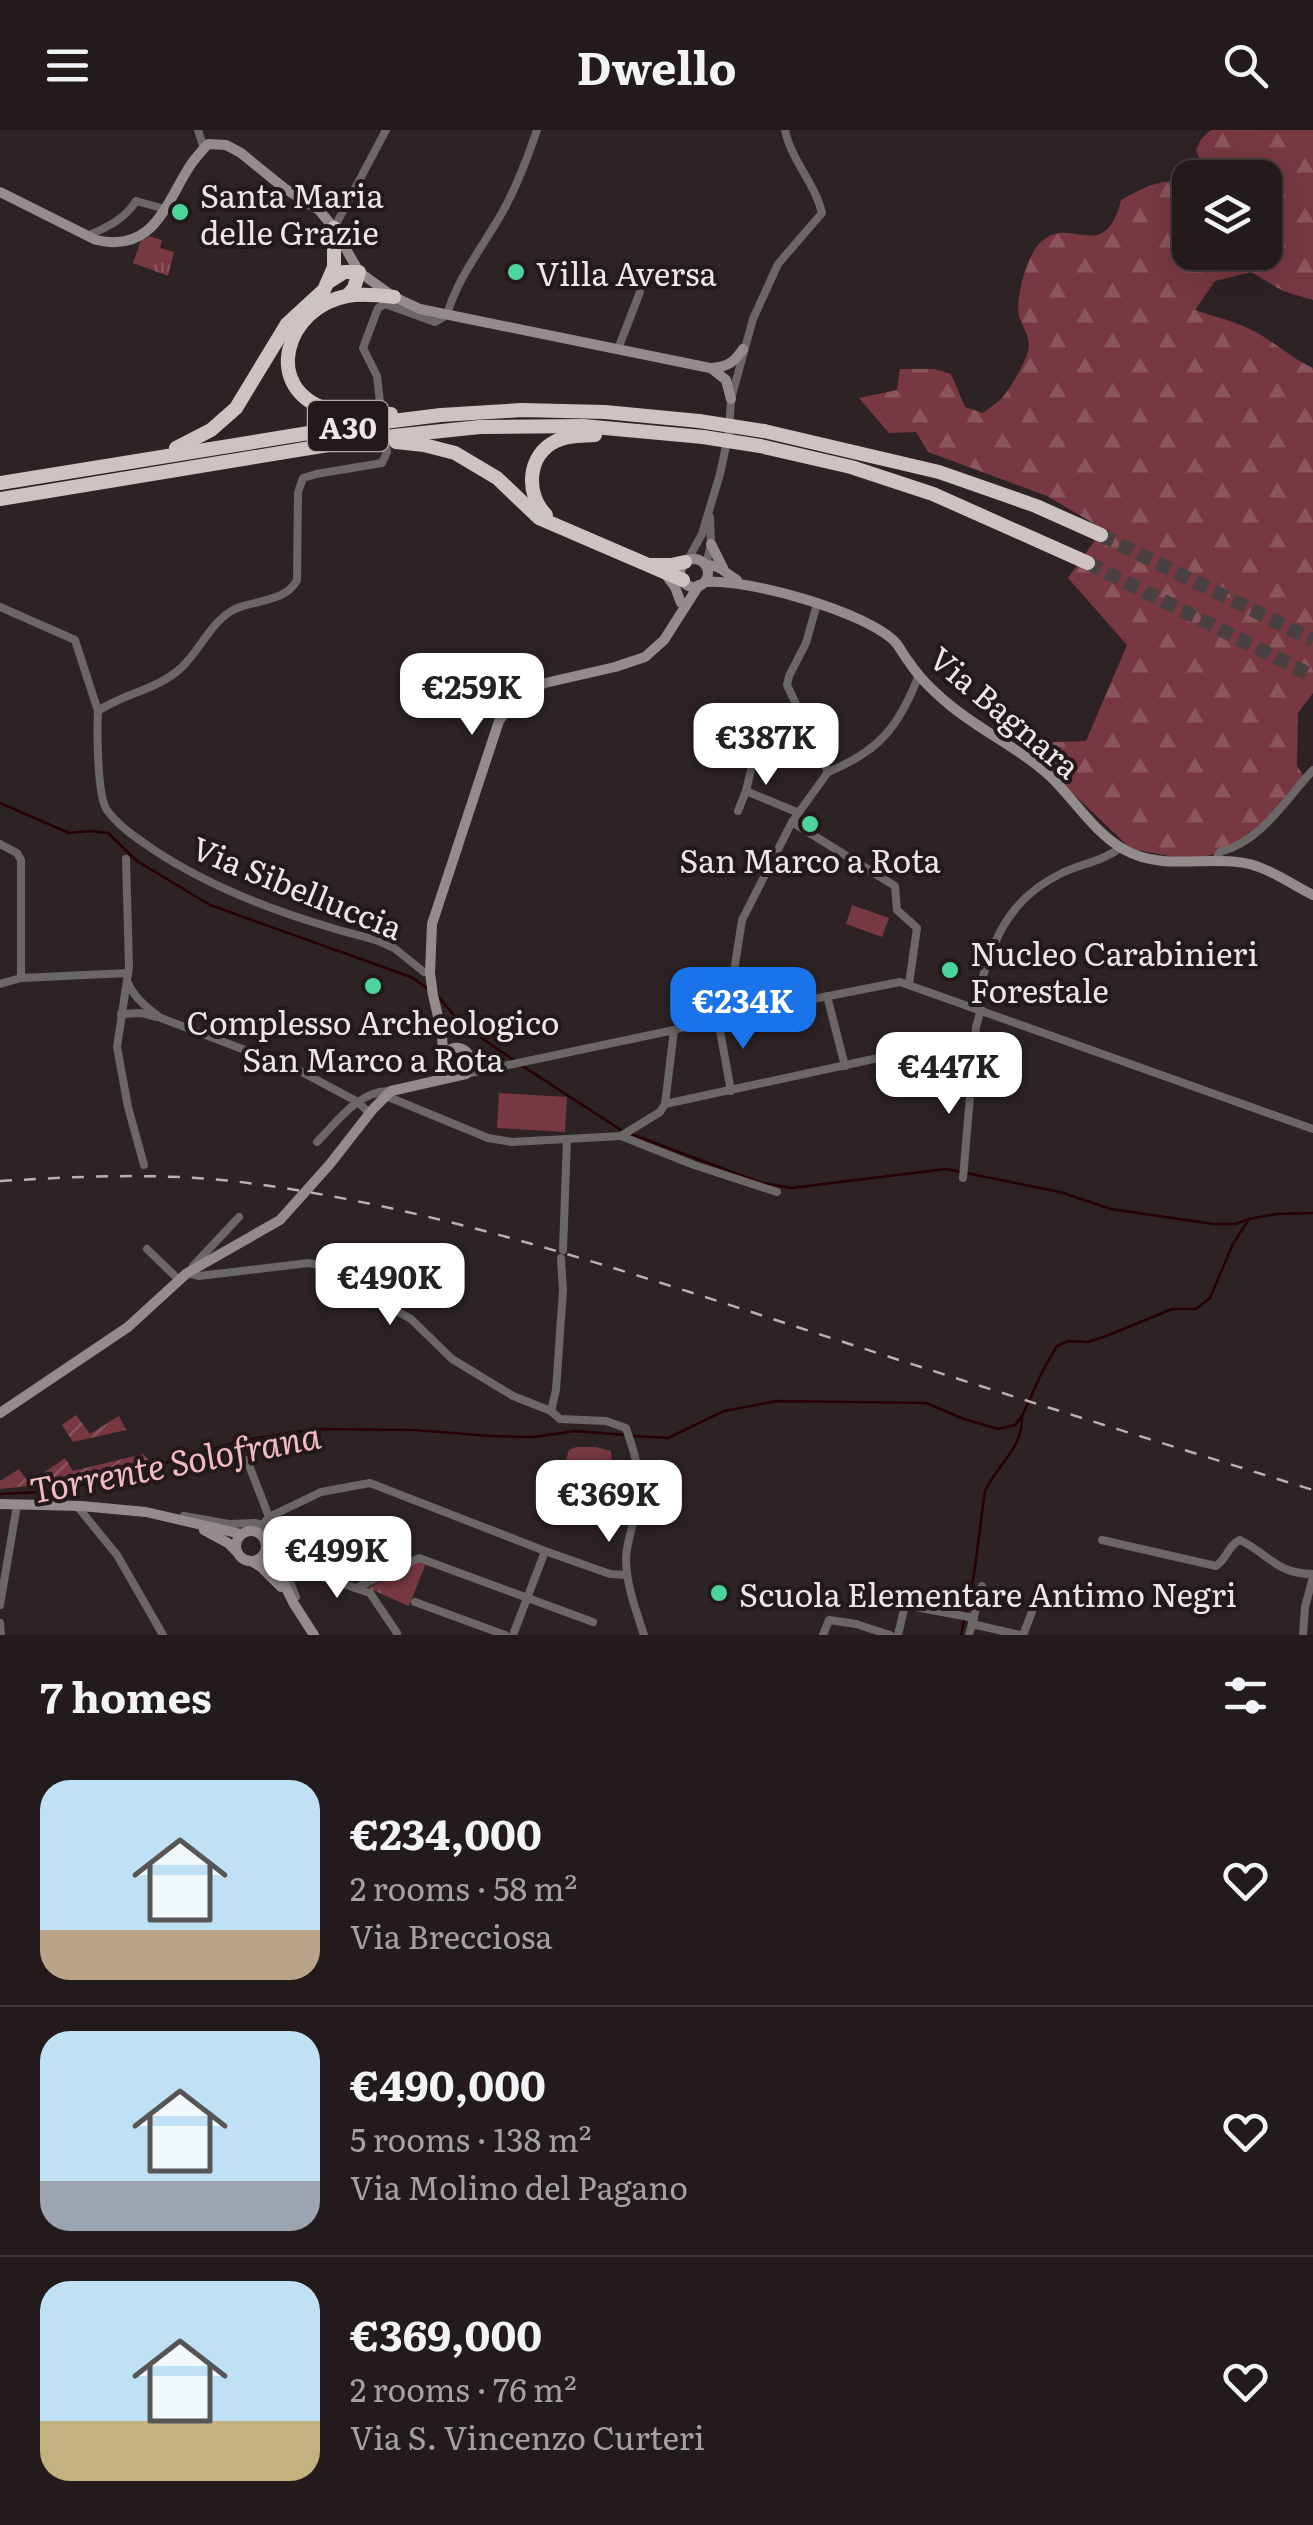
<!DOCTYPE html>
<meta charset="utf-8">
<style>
body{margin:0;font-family:Literata,serif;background:#2e2728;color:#f1f3f6;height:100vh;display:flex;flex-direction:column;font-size:38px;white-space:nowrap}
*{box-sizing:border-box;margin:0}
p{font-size:32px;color:#a2a1a3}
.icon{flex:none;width:55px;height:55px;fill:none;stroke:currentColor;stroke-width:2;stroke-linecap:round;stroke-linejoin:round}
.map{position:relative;height:1505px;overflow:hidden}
.details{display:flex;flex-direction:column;background:#221a1b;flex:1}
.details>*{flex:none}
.fabs{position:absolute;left:1172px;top:30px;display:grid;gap:20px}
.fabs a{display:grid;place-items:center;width:110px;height:110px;border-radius:20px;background:#221a1b;box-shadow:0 10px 40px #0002,0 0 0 2px #3f383a;font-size:50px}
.price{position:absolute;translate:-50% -85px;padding:0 22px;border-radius:20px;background:#fff;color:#222;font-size:32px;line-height:65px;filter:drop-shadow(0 2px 5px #0008)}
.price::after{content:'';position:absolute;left:50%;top:60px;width:30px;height:22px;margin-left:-15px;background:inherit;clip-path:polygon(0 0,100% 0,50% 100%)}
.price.on{background:#1a73e8;color:#fff}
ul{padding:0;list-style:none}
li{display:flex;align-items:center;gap:30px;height:250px;padding:0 40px}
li+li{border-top:2px solid #3f383a}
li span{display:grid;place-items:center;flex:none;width:280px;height:200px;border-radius:30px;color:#555}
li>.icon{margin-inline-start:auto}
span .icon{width:120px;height:120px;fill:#fffc;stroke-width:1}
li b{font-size:42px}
h2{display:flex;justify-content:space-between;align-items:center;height:120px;padding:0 40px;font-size:42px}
header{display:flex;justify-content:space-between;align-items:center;height:130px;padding:0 40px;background:#221a1b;font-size:45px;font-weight:700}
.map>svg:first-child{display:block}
.grass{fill:#773842}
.forest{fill:url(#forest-firs)}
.park{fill:url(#park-tufts)}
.garden{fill:url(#garden-furrows)}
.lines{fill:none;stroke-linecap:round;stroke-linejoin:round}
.stream{stroke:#250005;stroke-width:2.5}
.highway-tunnel{stroke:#4a4041;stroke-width:14;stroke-dasharray:14 7;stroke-linecap:butt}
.street{stroke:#6c6767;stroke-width:8}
.secondary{stroke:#948c8c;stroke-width:10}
.highway{stroke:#cfc2c3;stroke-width:14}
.rail{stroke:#b8b0b1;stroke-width:2.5;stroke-dasharray:12 12;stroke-linecap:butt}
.highway-bridge{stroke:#cfc2c3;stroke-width:14}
.poi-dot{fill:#4bd49b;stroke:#23191a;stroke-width:4}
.labels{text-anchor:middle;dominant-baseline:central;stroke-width:8;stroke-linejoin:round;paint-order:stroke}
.shield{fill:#23191a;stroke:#b0a8a9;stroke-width:2.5}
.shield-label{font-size:30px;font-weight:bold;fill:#ede6e6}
.poi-label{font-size:32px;fill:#ede6e6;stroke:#23191a;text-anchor:start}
.street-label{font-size:32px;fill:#ede6e6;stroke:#23191a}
.water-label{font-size:35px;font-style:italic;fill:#f1bbc0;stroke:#23191a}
</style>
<header><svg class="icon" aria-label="menu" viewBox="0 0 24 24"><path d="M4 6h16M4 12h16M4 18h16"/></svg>Dwello<svg class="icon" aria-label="search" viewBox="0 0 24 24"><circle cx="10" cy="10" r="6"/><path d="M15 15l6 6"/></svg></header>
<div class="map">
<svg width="1313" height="1505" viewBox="0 0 1313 1505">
<defs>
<pattern id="forest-firs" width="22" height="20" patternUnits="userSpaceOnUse" patternTransform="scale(2.5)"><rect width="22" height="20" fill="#773842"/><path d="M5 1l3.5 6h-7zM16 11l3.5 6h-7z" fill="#8b555d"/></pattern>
<pattern id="park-tufts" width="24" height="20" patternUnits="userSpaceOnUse" patternTransform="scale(2.5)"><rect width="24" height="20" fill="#773842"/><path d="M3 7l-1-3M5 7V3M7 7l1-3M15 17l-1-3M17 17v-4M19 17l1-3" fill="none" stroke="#8b555d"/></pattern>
<pattern id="garden-furrows" width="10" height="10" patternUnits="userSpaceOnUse" patternTransform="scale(2.5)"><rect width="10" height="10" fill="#773842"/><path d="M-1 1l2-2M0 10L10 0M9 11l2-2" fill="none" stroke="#8b555d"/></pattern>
</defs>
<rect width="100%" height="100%" fill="#2d2324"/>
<g class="grass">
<path d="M 852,775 L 889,788 L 882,807 L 846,794 Z"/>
<path d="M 499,963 L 567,967 L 565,1002 L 497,998 Z"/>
</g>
<path class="forest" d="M 1211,0 L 1313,0 L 1313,170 L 1283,161 L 1251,142 L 1215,151 L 1195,180 C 1219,188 1243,193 1264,207 C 1282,218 1293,229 1313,238 L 1313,563 L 1298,583 L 1297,636 L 1305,648 L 1269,692 L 1235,718 L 1203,727 L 1175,727 L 1131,719 L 1036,628 L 1041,617 L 1054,612 L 1086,611 L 1127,515 L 1068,448 L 1103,399 L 1047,366 L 928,322 L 916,302 L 889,303 L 859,268 L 897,260 L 900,239 L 934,239 L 951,244 L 965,277 L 983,283 C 989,278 996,274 1001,269 C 1010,260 1029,227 1029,215 C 1029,206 1022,195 1019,186 C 1015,168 1027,127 1039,114 C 1069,81 1104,138 1121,70 C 1147,56 1159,48 1190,53 L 1190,122 L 1265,122 L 1265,48 L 1197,47 L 1204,41 L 1196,20 L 1201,9 Z"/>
<g class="park">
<path d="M 149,106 L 162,110 L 160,118 L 174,122 L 168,146 L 133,133 L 141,111 Z"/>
<path d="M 576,1317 L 596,1317 L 611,1321 L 612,1341 L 566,1330 L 569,1320 Z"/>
<path d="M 419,1431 L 426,1433 L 409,1476 L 368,1458 Z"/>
</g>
<g class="garden">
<path d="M 76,1285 L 90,1304 L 119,1286 L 126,1300 L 73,1312 L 62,1295 Z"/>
<path d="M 143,1324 L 151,1333 L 76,1351 L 0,1359 L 0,1351 L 19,1339 L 29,1353 L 65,1328 L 73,1341 Z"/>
</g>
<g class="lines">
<g class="stream">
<path d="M 0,673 L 69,703 L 89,701 L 108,703 L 137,731 L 210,775 L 411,847 L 427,858"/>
<path d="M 438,866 L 461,894 L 515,931"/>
<path d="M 521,935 L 624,1002"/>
<path d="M 631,1004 L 759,1052 L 791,1058 L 946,1039 L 1060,1062 L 1111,1079 L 1213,1094 L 1236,1094 L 1246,1090"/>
<path d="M 633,1306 L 668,1308 L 724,1281 L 777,1271 L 926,1273 L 964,1289 L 998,1299 L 1015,1295 L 1022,1286 L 1043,1240 L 1057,1216 L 1068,1211 L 1088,1212 L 1109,1205 L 1172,1179 L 1196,1179 L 1210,1168 L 1233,1114 L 1249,1089 L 1276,1084 L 1313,1083"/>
<path d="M 0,1364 L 40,1362 L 110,1349 L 244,1310 L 317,1299 L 415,1300 L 491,1306 L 534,1307 L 575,1301 L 625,1305"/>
<path d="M 961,1505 L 974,1444 L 985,1361 C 998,1333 1023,1319 1022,1286"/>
</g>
<g class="highway-tunnel">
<path d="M 1101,405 L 1313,510"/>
<path d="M 1088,433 L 1313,546"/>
</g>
<g class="street">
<path d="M 198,0 L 204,19"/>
<path d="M 334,98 L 386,0"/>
<path d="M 87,106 C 106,98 125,89 136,71 L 165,79"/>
<path d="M 618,219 L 640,162"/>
<path d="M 381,281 L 377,246 L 363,218 L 378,178 L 385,174 L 435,192 L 447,185 C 456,153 474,129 491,101 C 512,69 525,35 537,0"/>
<path d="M 386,316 L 387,322 L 382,333 L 316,344 L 303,348 L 298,362 L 297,450 C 286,472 255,470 235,479 C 212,490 200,520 182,537 C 158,560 124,563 98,581 C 97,600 97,666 107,680 C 118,696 138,709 154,720 C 207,755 268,779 329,797 C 347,803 364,806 381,812 L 394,818 L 424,842 L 430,842"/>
<path d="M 687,431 L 702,404 L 720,344 L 729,302 L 731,269 L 753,189 L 778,134 L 822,83 C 815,53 791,30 785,0"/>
<path d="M 706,435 L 711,414 L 710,387"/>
<path d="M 0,477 L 75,510 L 98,581"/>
<path d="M 828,642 C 880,621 899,596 919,545"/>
<path d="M 746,661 L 799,683"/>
<path d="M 738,681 L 746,661 L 755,623"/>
<path d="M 792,692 L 895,756 L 897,780 L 917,798 L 909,854"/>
<path d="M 0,714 L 17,723 L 21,730 L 21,848"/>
<path d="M 126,729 L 129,837 L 117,917 L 128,977 L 144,1035"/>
<path d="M 1215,731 L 1220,722 C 1263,710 1285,670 1313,640"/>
<path d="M 128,853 C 134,868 148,879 161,888 L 300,941 L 358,972 L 369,983"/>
<path d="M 0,854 L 21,848 L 128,843"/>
<path d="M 827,866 L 845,936"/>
<path d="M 974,877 C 991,818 1002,772 1062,743 C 1081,734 1103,731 1120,718"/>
<path d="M 121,884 L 141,883 L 156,887"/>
<path d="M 727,886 L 742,790 L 792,692 L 828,642 L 787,555 L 789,546 L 806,513 L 817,474"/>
<path d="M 718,890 L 731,961"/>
<path d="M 466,944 L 674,900 L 727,886 L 900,852 L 1313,999"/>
<path d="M 386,966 L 488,1008 L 512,1012 L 621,1006 L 660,982 L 665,974"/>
<path d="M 665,974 L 892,925 L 971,949"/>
<path d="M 665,974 L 674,900"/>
<path d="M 621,1006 L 694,1035 L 777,1062"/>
<path d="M 317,1012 C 337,992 358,961 389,961"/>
<path d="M 963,1048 L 976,897 L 981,879"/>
<path d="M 147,1119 L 179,1150"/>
<path d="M 563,1120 L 567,1009"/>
<path d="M 193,1136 L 239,1087"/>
<path d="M 187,1143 L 199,1146 L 308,1133 L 332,1137 L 358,1159 L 411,1189 L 452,1229 L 513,1266 L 551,1281 L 560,1289 L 606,1291 L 626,1298 C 634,1322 644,1349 638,1375 C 634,1393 627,1409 626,1428 C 626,1455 636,1480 644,1505"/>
<path d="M 551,1281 L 556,1260 L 563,1160 L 561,1128"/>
<path d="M 247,1330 L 269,1387"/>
<path d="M 77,1376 L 117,1425 L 163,1505"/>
<path d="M 184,1386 L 229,1394 L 256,1393 L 263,1395"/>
<path d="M 263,1395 L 269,1387 L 321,1362 L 370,1353 L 545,1421 L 610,1444 L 627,1445"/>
<path d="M 263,1395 L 269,1400 L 296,1467"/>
<path d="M 1102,1410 L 1216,1436 C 1227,1429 1228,1415 1240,1410 C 1269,1424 1276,1444 1313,1444"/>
<path d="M 281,1433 L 370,1463 L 397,1503"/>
<path d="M 334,1450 L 349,1410 L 361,1402 L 385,1410"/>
<path d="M 356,1458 L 419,1428 L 593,1492"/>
<path d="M 415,1472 L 505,1505"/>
<path d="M 0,1475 L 17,1375"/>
<path d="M 0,1493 L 1,1505"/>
<path d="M 972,1494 L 1020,1505"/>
<path d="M 513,1505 L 544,1424"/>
<path d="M 823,1505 L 829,1490 L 856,1494 L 890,1505"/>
<path d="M 898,1505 L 905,1475 L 974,1488"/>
<path d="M 969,1505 L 982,1456"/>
<path d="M 1023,1505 L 1037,1469"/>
<path d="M 1303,1505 L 1305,1477 L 1313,1447"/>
</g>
<g class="secondary">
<path d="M 0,62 L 96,110 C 152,123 164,78 188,39 C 193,30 201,22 208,14 L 226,15 L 241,23 L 284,58 L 319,80 L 334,98 L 359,142 L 394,167 L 420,179 L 710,238 C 727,237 734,233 743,219"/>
<path d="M 711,238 L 726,250 L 731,269"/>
<path d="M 711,414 L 723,438"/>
<circle cx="694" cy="443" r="14"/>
<path d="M 706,435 C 720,435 725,443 737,450"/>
<path d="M 666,445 L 675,457 L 681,473"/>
<path d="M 705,452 C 746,448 868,482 896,513 C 901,519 904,526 909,532 C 920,549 935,563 951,576 C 984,603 1025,621 1055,651 C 1077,674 1097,705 1125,720 C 1158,739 1201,728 1237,732 C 1264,734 1289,753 1313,765"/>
<path d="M 443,926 L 442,904 L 433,865 L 430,843 L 432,794 L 499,591 L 512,573 L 525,562 L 545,553 L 615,537 L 645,527 L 664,510 L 699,455"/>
<path d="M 0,1283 L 128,1197 L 187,1143 L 280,1090 L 330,1034 L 373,979 L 391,961 L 466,944 L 471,936 L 470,927 C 465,917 456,915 446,922 C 439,931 442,941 452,946"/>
<path d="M 0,1374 L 81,1376 L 146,1382 L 241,1404"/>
<path d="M 204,1400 L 228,1413 L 236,1421"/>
<circle cx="251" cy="1416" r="15"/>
<path d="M 266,1418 L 294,1474 L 314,1505"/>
<path d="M 251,1431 L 261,1437 L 281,1457"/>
</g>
<g class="highway">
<path d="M 330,151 L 344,142 L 359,142 L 354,158 L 348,165"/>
<path d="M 391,284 C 371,284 349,286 329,280 C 260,259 286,177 347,166 C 362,163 379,165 394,167"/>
<path d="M 764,301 L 939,342 L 1036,376 L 1101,405"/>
<path d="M 396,312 L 424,315 L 455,323 L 497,348 L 539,388 L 683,450"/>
<path d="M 760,316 L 851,337 L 933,364 L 1088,433"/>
<path d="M 176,318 L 211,300 L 236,278 L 287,194 L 324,160 L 334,137 L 334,98"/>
<path d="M 0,353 L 352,296 L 441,285 L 522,280 L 605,282 L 699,291"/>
<path d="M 0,369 L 365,309 L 480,297 L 583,296 L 703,307"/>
<path d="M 546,385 C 525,364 527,325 556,311 C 567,305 582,306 595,305"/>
<path d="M 651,435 L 671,435 L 685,432"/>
</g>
<path class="rail" d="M 0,1051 C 85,1046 172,1042 256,1054 C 453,1081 643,1147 831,1208 C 991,1260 1152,1310 1313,1360"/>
<g class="highway-bridge">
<path d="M 699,291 L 764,301"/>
<path d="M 703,307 L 760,316"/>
</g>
</g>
<g class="poi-dot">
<circle cx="180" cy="82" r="10"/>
<circle cx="516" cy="142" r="10"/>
<circle cx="810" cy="694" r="10"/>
<circle cx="950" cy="840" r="10"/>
<circle cx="373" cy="856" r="10"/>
<circle cx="719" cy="1463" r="10"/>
</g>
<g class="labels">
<rect class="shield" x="308" y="271" width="80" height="50" rx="8"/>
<g class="shield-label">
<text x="348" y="296">A30</text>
</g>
<g class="poi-label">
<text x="200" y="64">Santa Maria<tspan x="200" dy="37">delle Grazie</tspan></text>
<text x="536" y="142">Villa Aversa</text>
<text x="810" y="729" text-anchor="middle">San Marco a Rota</text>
<text x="970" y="822">Nucleo Carabinieri<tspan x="970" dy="37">Forestale</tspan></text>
<text x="373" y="891" text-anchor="middle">Complesso Archeologico<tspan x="373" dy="37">San Marco a Rota</tspan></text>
<text x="739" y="1463">Scuola Elementare Antimo Negri</text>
</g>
<g class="street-label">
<text transform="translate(1006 581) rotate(40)">Via Bagnara</text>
<text transform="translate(298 756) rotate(22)">Via Sibelluccia</text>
</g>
<g class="water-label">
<text transform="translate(175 1331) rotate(-11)">Torrente Solofrana</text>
</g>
</g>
</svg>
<div class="fabs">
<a><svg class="icon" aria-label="layers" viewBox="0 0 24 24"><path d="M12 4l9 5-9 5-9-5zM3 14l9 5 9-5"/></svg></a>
</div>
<b class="price" style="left:472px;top:608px">€259K</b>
<b class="price" style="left:766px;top:658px">€387K</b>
<b class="price on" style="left:743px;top:922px">€234K</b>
<b class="price" style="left:949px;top:987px">€447K</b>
<b class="price" style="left:390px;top:1198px">€490K</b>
<b class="price" style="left:609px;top:1415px">€369K</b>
<b class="price" style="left:337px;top:1471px">€499K</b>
</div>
<section class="details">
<h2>7 homes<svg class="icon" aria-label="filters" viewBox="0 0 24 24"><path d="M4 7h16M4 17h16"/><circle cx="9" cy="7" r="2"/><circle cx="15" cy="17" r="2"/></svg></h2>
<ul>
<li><span style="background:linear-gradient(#bfe0f5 75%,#b9a48a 0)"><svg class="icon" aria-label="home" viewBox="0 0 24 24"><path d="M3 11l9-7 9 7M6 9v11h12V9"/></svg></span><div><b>€234,000</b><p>2 rooms · 58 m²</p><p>Via Brecciosa</p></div><svg class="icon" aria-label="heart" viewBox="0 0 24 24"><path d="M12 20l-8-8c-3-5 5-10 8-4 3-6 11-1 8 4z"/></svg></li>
<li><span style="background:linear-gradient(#bfe0f5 75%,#9aa5b1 0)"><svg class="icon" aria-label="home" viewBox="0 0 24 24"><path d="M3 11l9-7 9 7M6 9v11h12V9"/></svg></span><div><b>€490,000</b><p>5 rooms · 138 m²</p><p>Via Molino del Pagano</p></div><svg class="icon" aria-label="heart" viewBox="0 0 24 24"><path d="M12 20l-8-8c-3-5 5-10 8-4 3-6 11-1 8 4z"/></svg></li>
<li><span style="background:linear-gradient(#bfe0f5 70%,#c2b280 0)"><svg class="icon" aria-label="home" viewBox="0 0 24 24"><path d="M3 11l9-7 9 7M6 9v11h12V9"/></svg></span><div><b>€369,000</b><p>2 rooms · 76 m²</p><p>Via S. Vincenzo Curteri</p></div><svg class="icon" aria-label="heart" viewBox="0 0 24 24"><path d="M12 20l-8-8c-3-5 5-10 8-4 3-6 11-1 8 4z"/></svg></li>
</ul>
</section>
